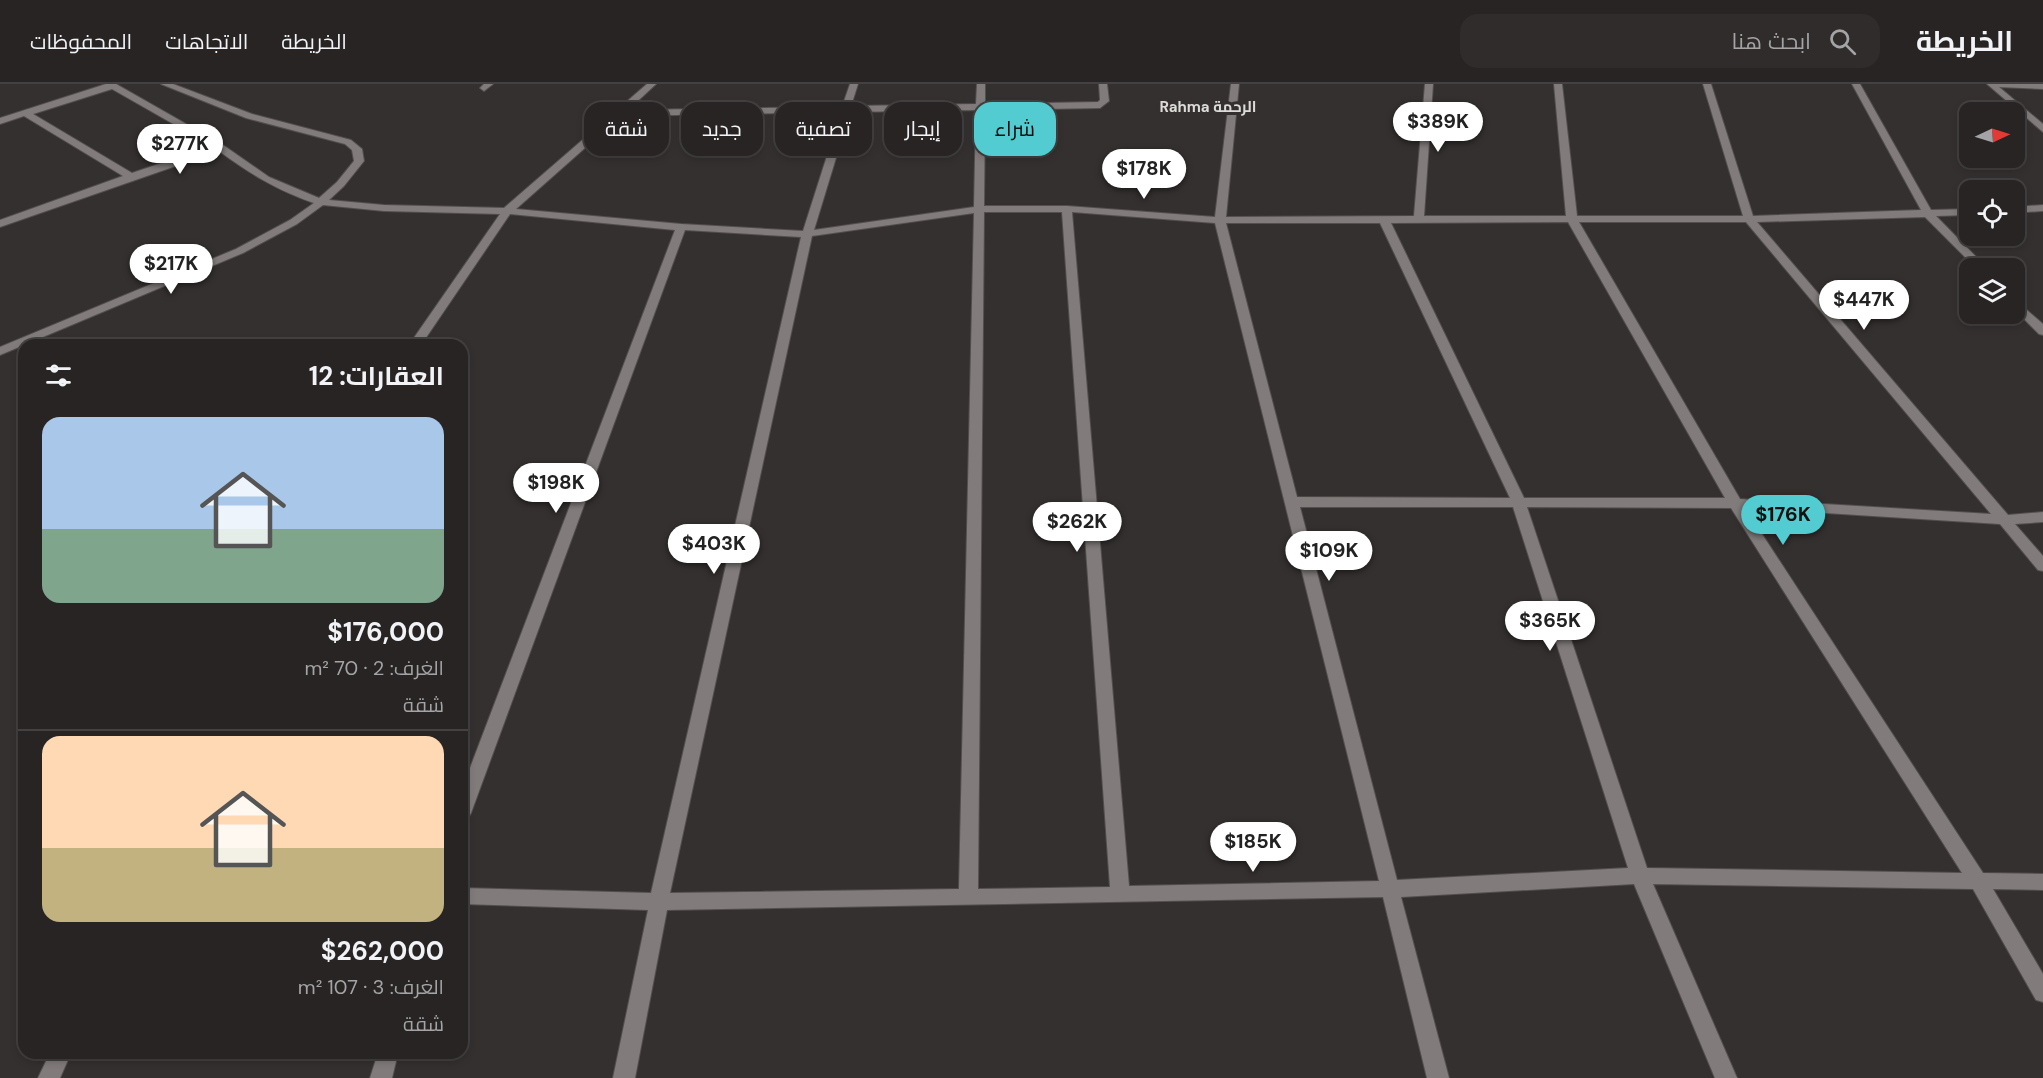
<!DOCTYPE html>
<html lang="ar">
<meta charset="utf-8">
<style>
body{margin:0;font-family:"DM Sans",Cairo,sans-serif;background:#2f2c2b;color:#f1f3f6;direction:rtl;height:100vh;display:flex;flex-direction:column;font-size:22px;white-space:nowrap}
*{box-sizing:border-box;margin:0}
p{font-size:20px;color:#a4a4a6}
.icon{flex:none;width:33px;height:33px;fill:none;stroke:currentColor;stroke-width:2;stroke-linecap:round;stroke-linejoin:round}
.map{position:relative;flex:1;overflow:hidden;direction:ltr}
.drawer{position:absolute;left:18px;top:255px;width:450px;height:720px;display:flex;flex-direction:column;background:#272423;border-radius:18px;box-shadow:0 3px 9px #0003,0 0 0 2px #434141;direction:rtl}
.drawer>*{flex:none}
.top-card{position:absolute;left:486px;top:18px;width:570px;height:54px;direction:rtl;display:flex;gap:12px}
.needle{width:39px;rotate:86deg}
.fabs{position:absolute;left:1959px;top:18px;display:grid;gap:12px}
.fabs a{display:grid;place-items:center;width:66px;height:66px;border-radius:12px;background:#272423;box-shadow:0 3px 9px #0003,0 0 0 2px #434141;font-size:30px}
.price{position:absolute;translate:-50% -51px;padding:0 14px;border-radius:21px;background:#fff;color:#222;font-size:20px;line-height:39px;filter:drop-shadow(0 2px 3px #0008)}
.price::after{content:'';position:absolute;left:50%;top:36px;width:18px;height:14px;margin-left:-9px;background:inherit;clip-path:polygon(0 0,100% 0,50% 100%)}
.price.selected{background:#52ccd0;color:#111}
ul{padding:0;list-style:none}
li{display:grid;align-content:center;gap:12px;height:318px;padding:0 24px}
li+li{border-top:2px solid #434141}
li span{display:grid;place-items:center;height:186px;border-radius:18px;color:#555}
li>.icon{margin-inline-start:auto}
span .icon{width:108px;height:108px;fill:#fffc;stroke-width:1}
li b{font-size:26px}
h2{display:flex;justify-content:space-between;align-items:center;height:72px;padding:0 24px;font-size:26px}
.pill{padding:0 21px;border-radius:18px;background:#272423;box-shadow:0 3px 9px #0003,0 0 0 2px #434141;font-size:21px;line-height:54px}
.pill.selected{background:#52ccd0;color:#111}
header{display:flex;align-items:center;gap:36px;box-sizing:border-box;height:84px;padding:0 30px;background:#272423;border-bottom:2px solid #434141}
header strong{font-size:28px}
nav{display:flex;gap:33px;margin-inline-start:auto;font-size:21px}
.search{width:420px;height:54px;background:#2f2c2b;display:flex;align-items:center;gap:15px;box-sizing:border-box;padding:0 21px;border-radius:18px;color:#a4a4a6;font-size:22px}
.map>svg:first-child{display:block}
.lines{fill:none;stroke-linecap:round;stroke-linejoin:round}
.street-casing{stroke:#524f4e;stroke-width:2}
.street{fill:#817c7b;fill-rule:evenodd}
.labels{text-anchor:middle;dominant-baseline:central;stroke-width:6;stroke-linejoin:round;paint-order:stroke}
.far-neighbourhood-label{font-size:15px;font-weight:bold;fill:#dddbda;stroke:#34302f}
</style>
<header>
<strong>الخريطة</strong>
<div class="search"><svg class="icon" aria-label="search" viewBox="0 0 24 24"><circle cx="10" cy="10" r="6"/><path d="M15 15l6 6"/></svg>ابحث هنا</div>
<nav><a>الخريطة</a><a>الاتجاهات</a><a>المحفوظات</a></nav>
</header>
<div class="map">
<svg width="2043" height="994" viewBox="0 0 2043 994">
<rect width="100%" height="100%" fill="#34302f"/>
<g class="lines">
<g class="street-casing">
<g id="street">
<path d="M 106,0 L 116,0 L 223,61 L 269,93 L 319,114 L 337,98 L 354,77 L 352,66 L 345,60 L 246,34 L 161,0 L 173,0 L 252,30 L 351,56 L 362,65 L 364,77 L 344,102 L 329,116 L 384,121 L 504,124 L 647,0 L 656,0 L 628,26 L 842,23 L 850,0 L 858,0 L 851,22 L 976,20 L 977,0 L 985,0 L 985,20 L 1098,18 L 1100,16 L 1099,0 L 1107,0 L 1109,17 L 1100,24 L 985,26 L 984,122 L 1067,122 L 1215,133 L 1231,0 L 1239,0 L 1226,133 L 1414,132 L 1425,0 L 1433,0 L 1424,132 L 1566,132 L 1554,0 L 1562,0 L 1577,132 L 1743,132 L 1703,0 L 1711,0 L 1753,132 L 1921,126 L 1852,0 L 1860,0 L 1931,126 L 1970,125 L 1970,131 L 1936,132 L 1987,184 L 1976,184 L 1925,133 L 1757,138 L 2008,431 L 2043,428 L 2043,438 L 2015,440 L 2043,472 L 2043,487 L 2038,486 L 2000,440 L 1745,424 L 1983,789 L 2043,790 L 2043,806 L 1993,805 L 2043,890 L 2043,918 L 2036,916 L 1973,805 L 1653,800 L 1737,994 L 1715,994 L 1634,800 L 1401,813 L 1449,994 L 1427,994 L 1383,813 L 667,826 L 635,994 L 613,994 L 648,826 L 462,820 L 462,804 L 651,809 L 801,153 L 685,146 L 471,729 L 468,734 L 462,736 L 462,705 L 675,146 L 510,130 L 421,261 L 409,261 L 500,130 L 384,127 L 323,121 L 297,140 L 243,169 L 0,271 L 0,263 L 236,165 L 290,136 L 314,119 C 278,107 249,89 219,67 L 0,143 L 0,136 L 123,92 L 24,32 L 0,40 L 0,34 ZM 112,5 L 212,62 L 132,89 L 33,30 ZM 976,26 L 974,123 L 814,146 L 850,28 ZM 841,28 L 803,147 L 681,140 L 516,125 L 621,32 ZM 984,128 L 1062,128 L 1110,803 L 978,805 ZM 1072,128 L 1215,139 L 1379,797 L 1129,802 ZM 974,129 L 959,805 L 670,809 L 812,152 ZM 1568,138 L 1725,414 L 1524,414 L 1391,139 ZM 1579,138 L 1746,138 L 1991,430 L 1740,415 ZM 1226,139 L 1380,139 L 1510,414 L 1297,413 ZM 1300,423 L 1513,423 L 1628,784 L 1397,796 ZM 1527,423 L 1731,424 L 1962,789 L 1647,784 Z"/>
<path d="M 484,0 L 493,0 L 484,7 L 480,4 Z"/>
<path d="M 1987,0 L 2043,0 L 2043,5 L 1999,3 L 2043,40 L 2043,48 Z"/>
<path d="M 2043,121 L 2043,127 L 2014,129 L 2014,123 Z"/>
<path d="M 2014,215 L 2043,240 L 2043,251 L 2039,250 L 2014,225 Z"/>
<path d="M 50,969 L 71,969 L 60,994 L 38,994 Z"/>
<path d="M 378,969 L 398,969 L 392,994 L 370,994 Z"/>
</g>
</g>
<use href="#street" class="street"/>
</g>
<g class="labels">
<g class="far-neighbourhood-label">
<text x="1208" y="23">Rahma الرحمة</text>
</g>
</g>
</svg>
<div class="fabs">
<a><svg class="needle" viewBox="-14 -14 28 28"><path d="M0-13l5 13h-10z" fill="#e53935"/><path d="M0 13l5-13h-10z" fill="#a4a4a6"/></svg></a>
<a><svg class="icon" aria-label="locate" viewBox="0 0 24 24"><circle cx="12" cy="12" r="6"/><path d="M12 2v4M12 18v4M2 12h4M18 12h4"/></svg></a>
<a><svg class="icon" aria-label="layers" viewBox="0 0 24 24"><path d="M12 4l9 5-9 5-9-5zM3 14l9 5 9-5"/></svg></a>
</div>
<b class="price" style="left:1438px;top:69px">$389K</b>
<b class="price" style="left:180px;top:91px">$277K</b>
<b class="price" style="left:1144px;top:116px">$178K</b>
<b class="price" style="left:171px;top:211px">$217K</b>
<b class="price" style="left:1864px;top:247px">$447K</b>
<b class="price" style="left:556px;top:430px">$198K</b>
<b class="price selected" style="left:1783px;top:462px">$176K</b>
<b class="price" style="left:1077px;top:469px">$262K</b>
<b class="price" style="left:714px;top:491px">$403K</b>
<b class="price" style="left:1329px;top:498px">$109K</b>
<b class="price" style="left:1550px;top:568px">$365K</b>
<b class="price" style="left:1253px;top:789px">$185K</b>
<div class="top-card">
<a class="pill selected">شراء</a>
<a class="pill">إيجار</a>
<a class="pill">تصفية</a>
<a class="pill">جديد</a>
<a class="pill">شقة</a>
</div>
<section class="drawer">
<h2>العقارات: 12<svg class="icon" aria-label="filters" viewBox="0 0 24 24"><path d="M4 7h16M4 17h16"/><circle cx="9" cy="7" r="2"/><circle cx="15" cy="17" r="2"/></svg></h2>
<ul>
<li><span style="background:linear-gradient(#a9c7e8 60%,#7fa58c 0)"><svg class="icon" aria-label="home" viewBox="0 0 24 24"><path d="M3 11l9-7 9 7M6 9v11h12V9"/></svg></span><div><b>$176,000</b><p>الغرف: 2 · 70 m²</p><p>شقة</p></div></li>
<li><span style="background:linear-gradient(#ffd9b3 60%,#c2b280 0)"><svg class="icon" aria-label="home" viewBox="0 0 24 24"><path d="M3 11l9-7 9 7M6 9v11h12V9"/></svg></span><div><b>$262,000</b><p>الغرف: 3 · 107 m²</p><p>شقة</p></div></li>
</ul>
</section>
</div>
